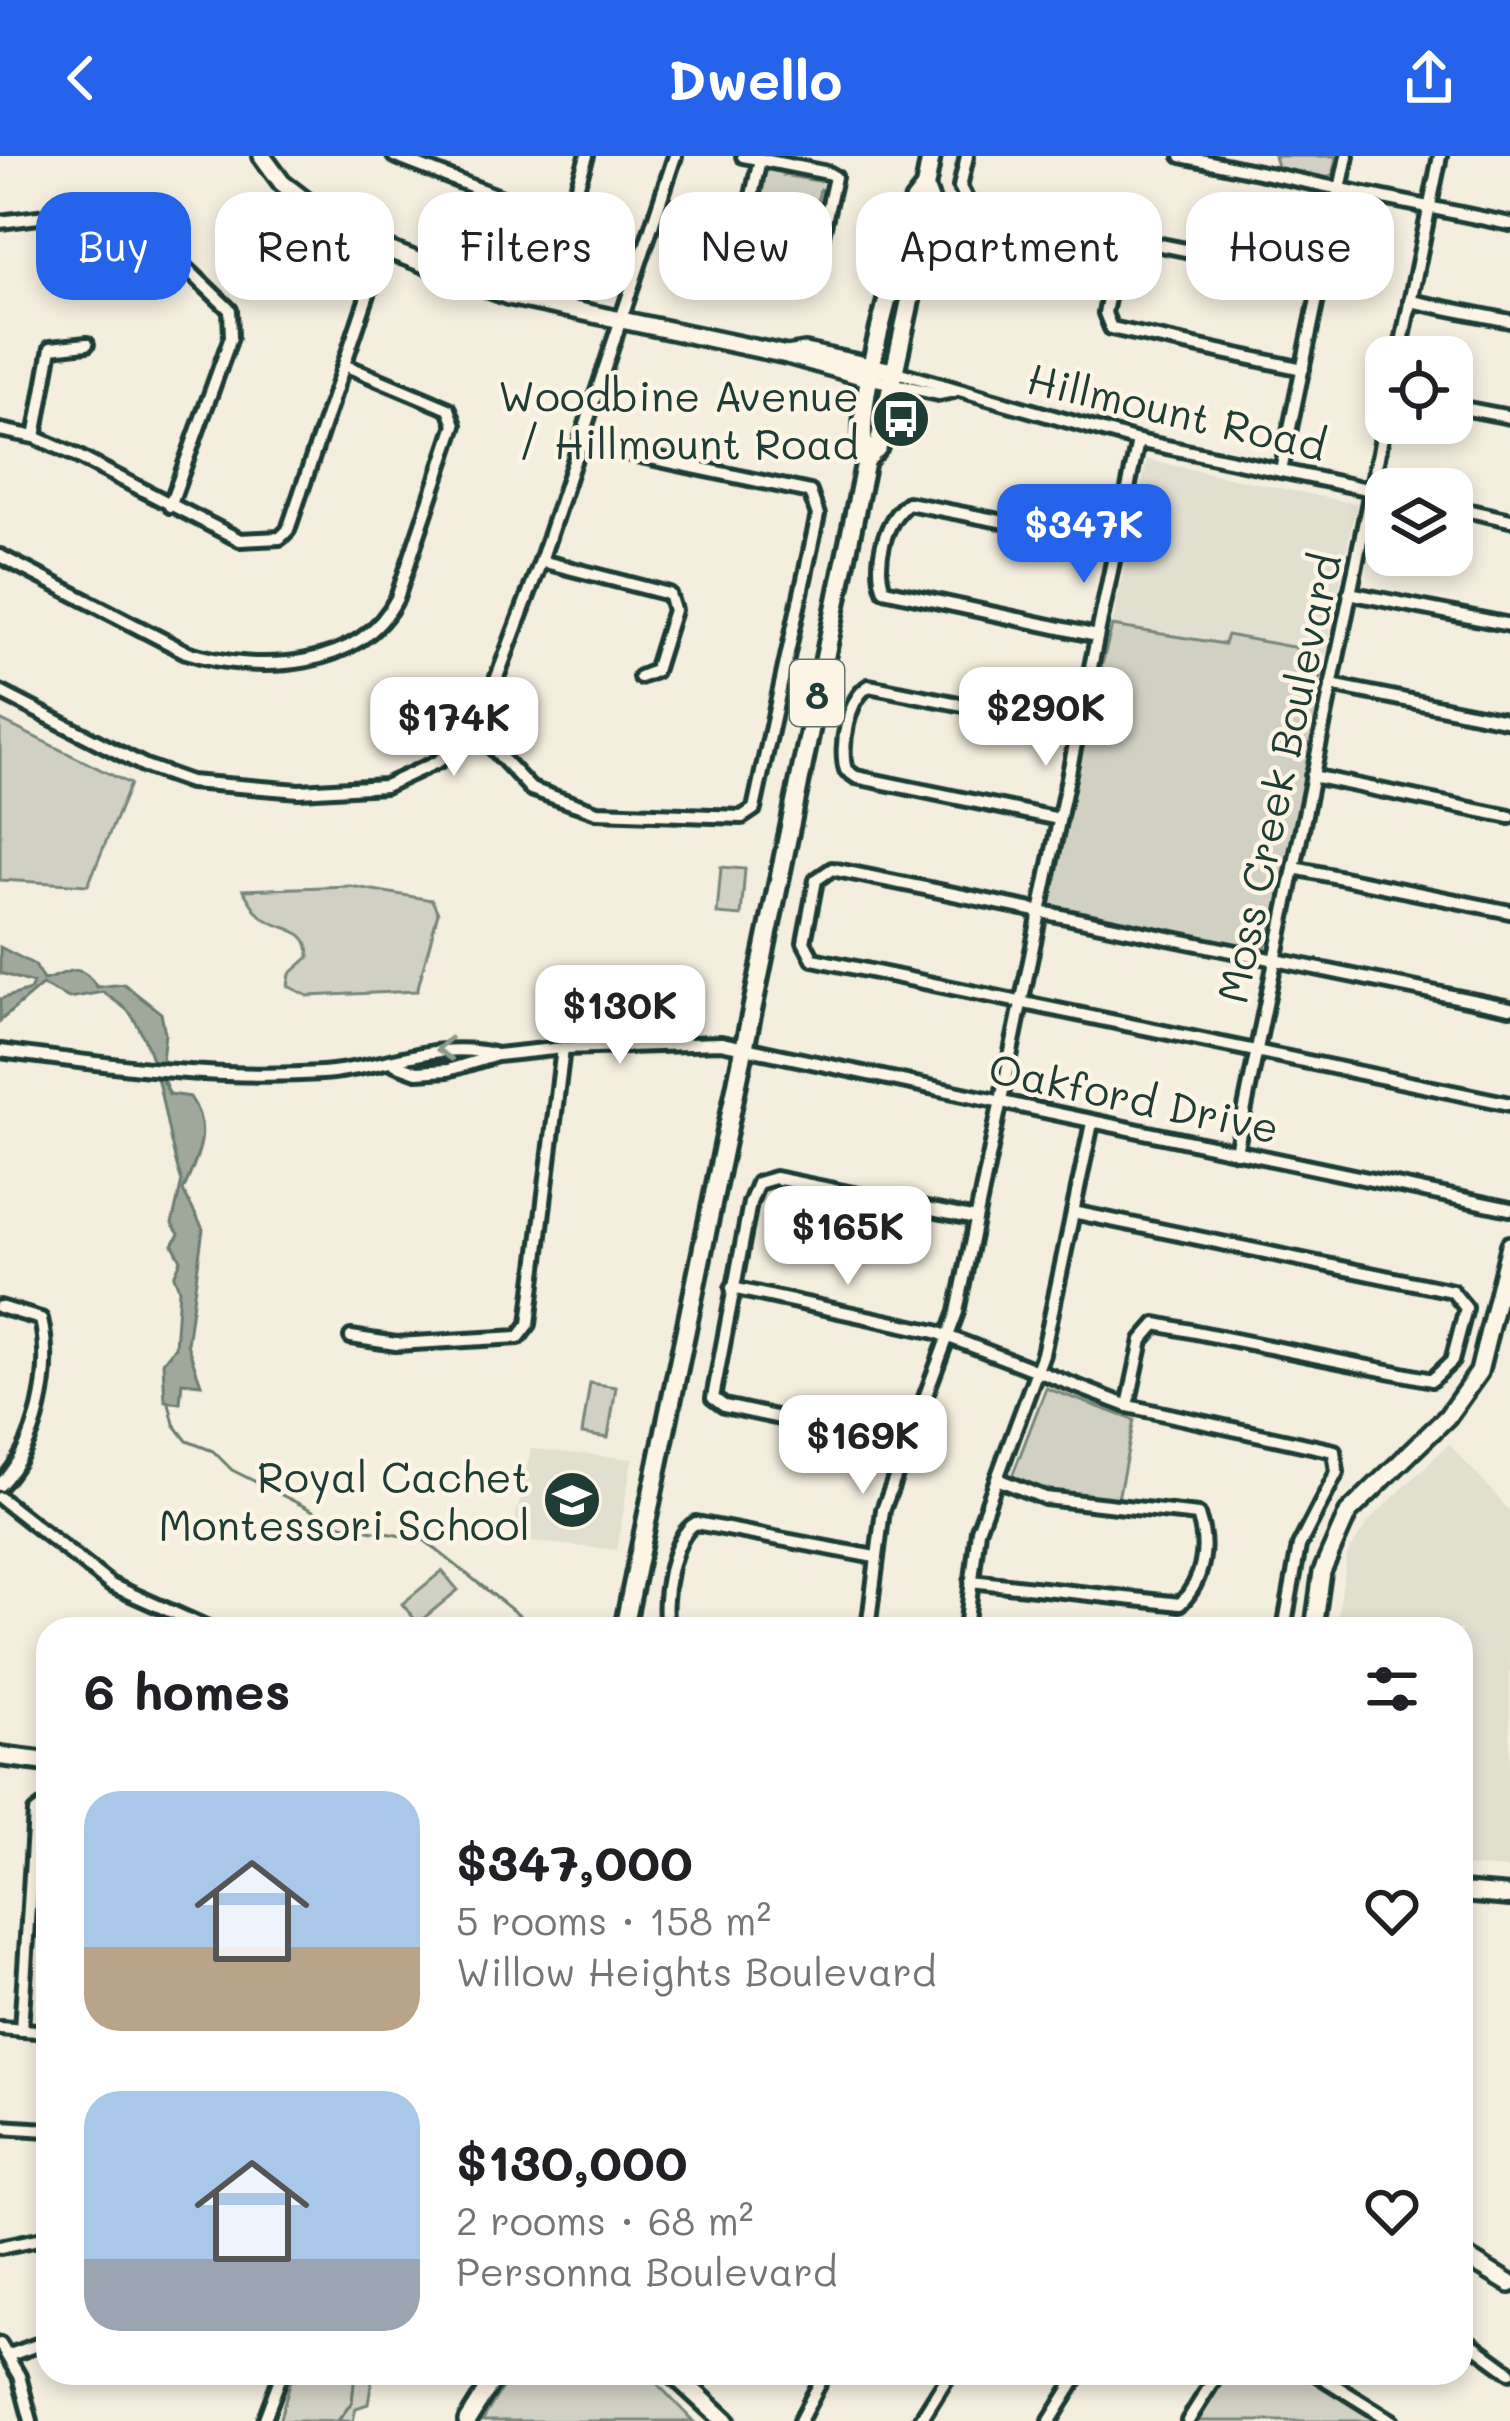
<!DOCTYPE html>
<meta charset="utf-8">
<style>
body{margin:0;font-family:Mali,sans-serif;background:#f2f2f2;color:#202124;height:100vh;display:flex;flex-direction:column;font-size:45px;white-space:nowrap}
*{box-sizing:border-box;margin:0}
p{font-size:39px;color:#757577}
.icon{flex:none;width:66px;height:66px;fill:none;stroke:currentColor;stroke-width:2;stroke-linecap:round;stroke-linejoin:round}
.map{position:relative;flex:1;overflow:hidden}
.details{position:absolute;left:36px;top:1461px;width:1437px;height:768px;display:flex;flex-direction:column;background:#fff;border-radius:36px;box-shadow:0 6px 18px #0003}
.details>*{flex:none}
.guide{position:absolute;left:36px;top:36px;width:1440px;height:108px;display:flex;gap:24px}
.buttons{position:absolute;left:1365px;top:180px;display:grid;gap:24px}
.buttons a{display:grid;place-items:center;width:108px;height:108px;border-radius:24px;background:#fff;box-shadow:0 6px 18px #0003;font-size:60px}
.price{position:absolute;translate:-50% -102px;padding:0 27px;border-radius:24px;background:#fff;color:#222;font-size:39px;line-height:78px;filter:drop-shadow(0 3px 6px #0008)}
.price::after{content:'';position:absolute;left:50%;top:72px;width:36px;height:27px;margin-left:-18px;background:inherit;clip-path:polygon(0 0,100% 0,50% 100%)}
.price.active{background:#2563eb;color:#fff}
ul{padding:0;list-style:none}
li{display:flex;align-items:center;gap:36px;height:300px;padding:0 48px}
li span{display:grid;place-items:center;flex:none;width:336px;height:240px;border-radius:36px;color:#555}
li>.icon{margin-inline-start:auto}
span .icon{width:144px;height:144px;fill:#fffc;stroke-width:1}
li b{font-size:51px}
h2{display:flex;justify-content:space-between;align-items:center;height:144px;padding:0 48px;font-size:51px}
.tag{padding:0 42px;border-radius:36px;background:#fff;box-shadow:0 6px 18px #0003;font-size:42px;line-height:108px}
.tag.active{background:#2563eb;color:#fff}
header{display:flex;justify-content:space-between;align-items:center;height:156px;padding:0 48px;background:#2563eb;color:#fff;font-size:54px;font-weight:800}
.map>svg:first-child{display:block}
.built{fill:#e1dfd0}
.green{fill:#d0d1c2;stroke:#78877b;stroke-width:3}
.water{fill:#a0a89b;stroke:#6c7d72;stroke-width:3}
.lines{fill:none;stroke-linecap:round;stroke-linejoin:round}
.stream{stroke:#6c7d72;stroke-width:3}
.street-casing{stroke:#1f3d34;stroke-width:20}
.secondary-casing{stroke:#1f3d34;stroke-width:24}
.primary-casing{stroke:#1f3d34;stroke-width:26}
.street{stroke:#fcf5e5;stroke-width:10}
.secondary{stroke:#fcf5e5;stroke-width:15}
.primary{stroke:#fcf5e5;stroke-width:16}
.oneway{stroke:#8e998c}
.labels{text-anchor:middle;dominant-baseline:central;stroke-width:9;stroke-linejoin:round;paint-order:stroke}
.shield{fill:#fcf5e5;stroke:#617469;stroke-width:3}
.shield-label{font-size:39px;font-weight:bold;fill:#1f3d34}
.poi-label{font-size:42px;fill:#1f3d34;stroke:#fcf5e5;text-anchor:end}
.street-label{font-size:42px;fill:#1f3d34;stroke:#fcf5e5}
</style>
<header><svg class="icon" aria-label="back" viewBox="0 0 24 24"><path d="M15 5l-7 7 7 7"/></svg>Dwello<svg class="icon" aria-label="share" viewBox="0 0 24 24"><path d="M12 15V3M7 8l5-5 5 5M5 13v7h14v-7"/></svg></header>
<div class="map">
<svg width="1510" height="2265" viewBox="0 0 1510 2265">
<rect width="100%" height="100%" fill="#f3eede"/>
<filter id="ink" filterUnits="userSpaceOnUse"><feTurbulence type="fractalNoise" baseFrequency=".00833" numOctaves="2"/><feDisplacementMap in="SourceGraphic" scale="24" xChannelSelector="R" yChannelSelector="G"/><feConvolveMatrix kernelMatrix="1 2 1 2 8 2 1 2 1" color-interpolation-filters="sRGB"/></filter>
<g filter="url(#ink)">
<g class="built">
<path d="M 1147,304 L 1356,348 L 1324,504 L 1112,470 Z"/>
<path d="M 1449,1288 L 1510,1355 L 1510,1713 L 1461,1710 L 1461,1473 L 1336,1473 L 1347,1399 L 1368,1366 Z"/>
<path d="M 531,1293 L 632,1303 L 617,1394 L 511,1384 Z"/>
</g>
<g class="green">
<path d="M 1274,0 L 1336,0 L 1333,18 L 1325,24 L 1278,14 Z"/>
<path d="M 763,7 L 784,10 L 783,19 L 818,25 L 820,17 L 830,27 L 829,35 L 820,33 L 814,62 L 807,63 L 820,69 L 818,78 L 809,77 L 806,102 L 813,105 L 804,114 L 804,108 L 762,98 L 759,106 L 744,96 L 744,89 L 751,91 L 764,27 L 757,25 Z"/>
<path d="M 1112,470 L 1224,488 L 1227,479 L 1314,495 L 1313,503 L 1324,504 L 1317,538 L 1325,542 L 1287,726 L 1264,795 L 1050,749 L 1065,651 Z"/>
<path d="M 0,564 L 130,628 L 88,729 L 0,724 Z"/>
<path d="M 721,711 L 745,713 L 741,760 L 717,758 Z"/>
<path d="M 350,730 L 432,744 L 438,757 L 417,835 L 308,840 L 288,830 L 290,818 L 309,801 C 310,768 278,776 260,759 C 254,753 248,742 243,734 Z"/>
<path d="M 590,1227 L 616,1231 L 608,1282 L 582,1278 Z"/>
<path d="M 1046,1232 L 1134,1264 L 1118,1343 L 1050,1336 L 1011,1323 Z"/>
<path d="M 442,1415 L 458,1434 L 418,1467 L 402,1448 Z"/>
<path d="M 293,2217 L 373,2217 L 368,2248 L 356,2252 L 353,2265 L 279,2265 Z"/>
<path d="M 511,2217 L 647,2217 L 693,2265 L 482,2265 Z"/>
<path d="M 1228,2217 L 1301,2217 L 1378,2265 L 1198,2265 Z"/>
</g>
<path class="water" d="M 0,791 L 35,809 L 43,824 C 66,820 78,801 97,831 L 124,828 L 161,857 L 165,877 L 160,922 L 170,938 L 190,941 C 214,975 196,1003 183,1035 L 203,1073 L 187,1188 L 201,1228 L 182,1226 L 180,1247 L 165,1245 L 163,1206 L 175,1191 L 179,1133 L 174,1120 L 181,1104 L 173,1089 L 179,1078 L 172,1068 L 182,1025 C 162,971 164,909 132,860 C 126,850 112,844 103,836 L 69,842 L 42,829 L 0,865 L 0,843 L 30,834 L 33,827 L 0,817 Z"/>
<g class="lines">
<g class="stream">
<path d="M 162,919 L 169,939"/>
<path d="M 169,1247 L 174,1268 L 187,1285 L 213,1295 L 232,1314 L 341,1369 L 424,1384 L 536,1473"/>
<path d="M 338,2265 L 352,2246 L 355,2217"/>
</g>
<g class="street-casing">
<g id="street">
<path d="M 394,0 L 556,63 L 572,47 L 587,0"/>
<path d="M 743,0 L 828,17 L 835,21 L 813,119 C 793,125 750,118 739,100 L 760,3"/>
<path d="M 967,0 L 960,31 L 970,51 L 1321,121"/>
<path d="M 1181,0 L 1510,68"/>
<path d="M 0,66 L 108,52 L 128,56 L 230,154 L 231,181 L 170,350"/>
<path d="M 1121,79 L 1105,157 L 1111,172 L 1303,213"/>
<path d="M 1410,145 L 1510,165"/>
<path d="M 1399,201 L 1440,0"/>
<path d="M 893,215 L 1138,285 L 1386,337"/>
<path d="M 872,223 L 939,238 L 954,235"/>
<path d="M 1452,250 L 1510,261"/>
<path d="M 0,274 L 35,281 L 75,299 L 240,384 L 280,382 L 288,374 L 384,91"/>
<path d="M 35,281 L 51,192 L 87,188"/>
<path d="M 1281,315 L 1347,0"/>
<path d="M 1452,351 L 1510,364"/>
<path d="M 0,400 L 186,496 C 256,518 361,515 397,442 L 455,269 L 449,253 L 344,209"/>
<path d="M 541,405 L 669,438 L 674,454 L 655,515 L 640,521"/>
<path d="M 1349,437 L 1510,469"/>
<path d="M 1097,480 L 884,434 C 874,407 884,365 908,347 L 1117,388"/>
<path d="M 1331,529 L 1510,565"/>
<path d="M 0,536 L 145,610 L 190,626 L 299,635 L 385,630 L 439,605 L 472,570 L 490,540 L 541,405 L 675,0"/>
<path d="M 472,570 L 531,633 L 597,656 L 742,661 L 754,653 L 818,359 L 810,336 L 580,287"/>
<path d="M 1312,620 L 1510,661"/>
<path d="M 1059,663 L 856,621 L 846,614 C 839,592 848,542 869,530 L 1078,572"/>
<path d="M 1294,712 L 1510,756"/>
<path d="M 1510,852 L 832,713 L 816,724 L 804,786 L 813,803 L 1510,948"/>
<path d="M 0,895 C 107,909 214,924 322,917 C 383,913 433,884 493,898"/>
<path d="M 395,908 L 417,916 L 448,914 L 497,899 L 563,892 L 721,887 L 1510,1053"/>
<path d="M 1236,996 L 1386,262"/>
<path d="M 1073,1056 L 1452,1135 L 1466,1152 L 1452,1205 L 1432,1224 L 1156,1168 L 1142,1184 L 1128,1250"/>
<path d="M 732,1132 L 936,1176 L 1128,1250 L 1334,1295 L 1337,1316 L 1299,1390 L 1284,1473"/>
<path d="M 0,1151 L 41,1163 C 53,1217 38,1289 0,1329"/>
<path d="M 351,1181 L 396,1188 L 519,1181 L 529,1168 L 563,892"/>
<path d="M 906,1294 L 874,1282 L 724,1250 L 713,1242 L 750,1047 L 758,1027 L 775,1022 L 976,1063"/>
<path d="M 0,1342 L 111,1429 L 210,1473"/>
<path d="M 971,1425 L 1180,1448 C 1204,1424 1209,1390 1198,1359 L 1045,1342 L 997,1323"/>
<path d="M 668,1473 C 660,1449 672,1379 696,1367 L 875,1401"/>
<path d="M 868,1473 L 883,1354 L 957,1156 L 1138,285"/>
<path d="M 966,1473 L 978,1374 L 1043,1198 L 1092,967"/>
<path d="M 0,1872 L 48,1876"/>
<path d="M 21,1874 L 35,1657 L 48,1647"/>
<path d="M 0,1971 L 48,1974"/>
<path d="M 0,2091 L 48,2081"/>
<path d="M 1461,2180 L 1510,2216"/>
<path d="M 0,2188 L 19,2220 L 31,2265"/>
<path d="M 10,2199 L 48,2185"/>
<path d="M 1315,2217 L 1392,2265"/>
<path d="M 264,2265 L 282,2217"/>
<path d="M 800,2265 L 825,2217"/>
<path d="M 920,2265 L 950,2217"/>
<path d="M 1050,2265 L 1080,2217"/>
<path d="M 1188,2265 L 1218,2217"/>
</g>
</g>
<g class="secondary-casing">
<g id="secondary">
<path d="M 262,0 L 282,27 L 350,79 L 508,140 L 787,199 L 872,223"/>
<path d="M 787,199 L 805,196 L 893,215"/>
<path d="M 1314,1473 L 1322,1416 L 1348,1357 L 1447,1261 L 1479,1216 L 1510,1089"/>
<path d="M 1461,2098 L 1510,2128"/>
<path d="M 467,2265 L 497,2217"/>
</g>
</g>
<g class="primary-casing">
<g id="primary">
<path d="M 866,304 L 878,291 L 931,48 L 925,32"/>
<path d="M 624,1473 L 866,304 C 850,252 900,104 914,46 L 925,32 L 931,0"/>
<path d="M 0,1600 L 48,1606"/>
<path d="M 1461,1736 L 1510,1740"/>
<path d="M 673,2217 L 725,2265"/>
</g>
</g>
<use href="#street" class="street"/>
<use href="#secondary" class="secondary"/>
<use href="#primary" class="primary"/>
</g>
<defs><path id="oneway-chevron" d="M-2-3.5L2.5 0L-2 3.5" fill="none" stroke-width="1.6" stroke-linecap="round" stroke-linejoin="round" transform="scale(3)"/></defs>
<use class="oneway" href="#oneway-chevron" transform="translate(445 893) rotate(176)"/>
</g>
<defs>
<g id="bus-disc" transform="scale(3)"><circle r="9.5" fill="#1f3d34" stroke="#fcf5e5"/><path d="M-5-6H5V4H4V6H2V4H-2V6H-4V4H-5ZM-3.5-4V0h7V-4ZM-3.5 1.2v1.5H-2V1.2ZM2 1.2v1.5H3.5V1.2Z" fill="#fff"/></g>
<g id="school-disc" transform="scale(3)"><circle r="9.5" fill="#1f3d34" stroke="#fcf5e5"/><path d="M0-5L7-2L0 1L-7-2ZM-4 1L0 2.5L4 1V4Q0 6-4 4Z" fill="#fff"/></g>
</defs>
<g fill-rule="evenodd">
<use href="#bus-disc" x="901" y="263"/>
<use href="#school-disc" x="572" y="1344"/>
</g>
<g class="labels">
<rect class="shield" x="790" y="504" width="54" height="66" rx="9"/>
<g class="shield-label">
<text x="817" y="537">8</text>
</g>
<g class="poi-label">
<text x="859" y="239">Woodbine Avenue<tspan x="859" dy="48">/ Hillmount Road</tspan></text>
<text x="530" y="1320">Royal Cachet<tspan x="530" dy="48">Montessori School</tspan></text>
</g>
<g class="street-label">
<text transform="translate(1177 255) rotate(13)">Hillmount Road</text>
<text transform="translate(1278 622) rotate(-78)">Moss Creek Boulevard</text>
<text transform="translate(1134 941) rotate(12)">Oakford Drive</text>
</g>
</g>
</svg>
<div class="buttons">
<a><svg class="icon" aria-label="locate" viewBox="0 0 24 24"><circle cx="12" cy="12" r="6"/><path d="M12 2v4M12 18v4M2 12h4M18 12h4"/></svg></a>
<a><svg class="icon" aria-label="layers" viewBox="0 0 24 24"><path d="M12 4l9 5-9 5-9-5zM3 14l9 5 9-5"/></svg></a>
</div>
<b class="price active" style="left:1084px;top:430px">$347K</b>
<b class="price" style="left:1046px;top:613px">$290K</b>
<b class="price" style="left:454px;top:623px">$174K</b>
<b class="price" style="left:620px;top:911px">$130K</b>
<b class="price" style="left:848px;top:1132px">$165K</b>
<b class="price" style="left:863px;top:1341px">$169K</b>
<div class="guide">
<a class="tag active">Buy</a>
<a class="tag">Rent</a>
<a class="tag">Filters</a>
<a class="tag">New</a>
<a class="tag">Apartment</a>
<a class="tag">House</a>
</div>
<section class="details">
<h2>6 homes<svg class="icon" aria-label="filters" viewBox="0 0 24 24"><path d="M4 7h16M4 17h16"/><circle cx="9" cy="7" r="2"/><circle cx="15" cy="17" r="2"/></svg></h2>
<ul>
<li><span style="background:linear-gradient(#a9c7e8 65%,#b9a48a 0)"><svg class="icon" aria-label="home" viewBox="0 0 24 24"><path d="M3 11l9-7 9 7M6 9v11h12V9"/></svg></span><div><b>$347,000</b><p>5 rooms · 158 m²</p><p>Willow Heights Boulevard</p></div><svg class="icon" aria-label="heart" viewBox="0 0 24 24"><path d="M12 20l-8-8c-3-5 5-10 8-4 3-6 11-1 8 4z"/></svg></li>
<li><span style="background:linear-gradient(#a9c7e8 70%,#9aa5b1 0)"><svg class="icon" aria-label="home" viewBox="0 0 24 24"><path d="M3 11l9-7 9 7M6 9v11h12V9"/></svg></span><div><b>$130,000</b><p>2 rooms · 68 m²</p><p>Personna Boulevard</p></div><svg class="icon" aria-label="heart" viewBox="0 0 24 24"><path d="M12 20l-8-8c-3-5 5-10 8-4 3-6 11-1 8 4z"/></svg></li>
</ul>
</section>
</div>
